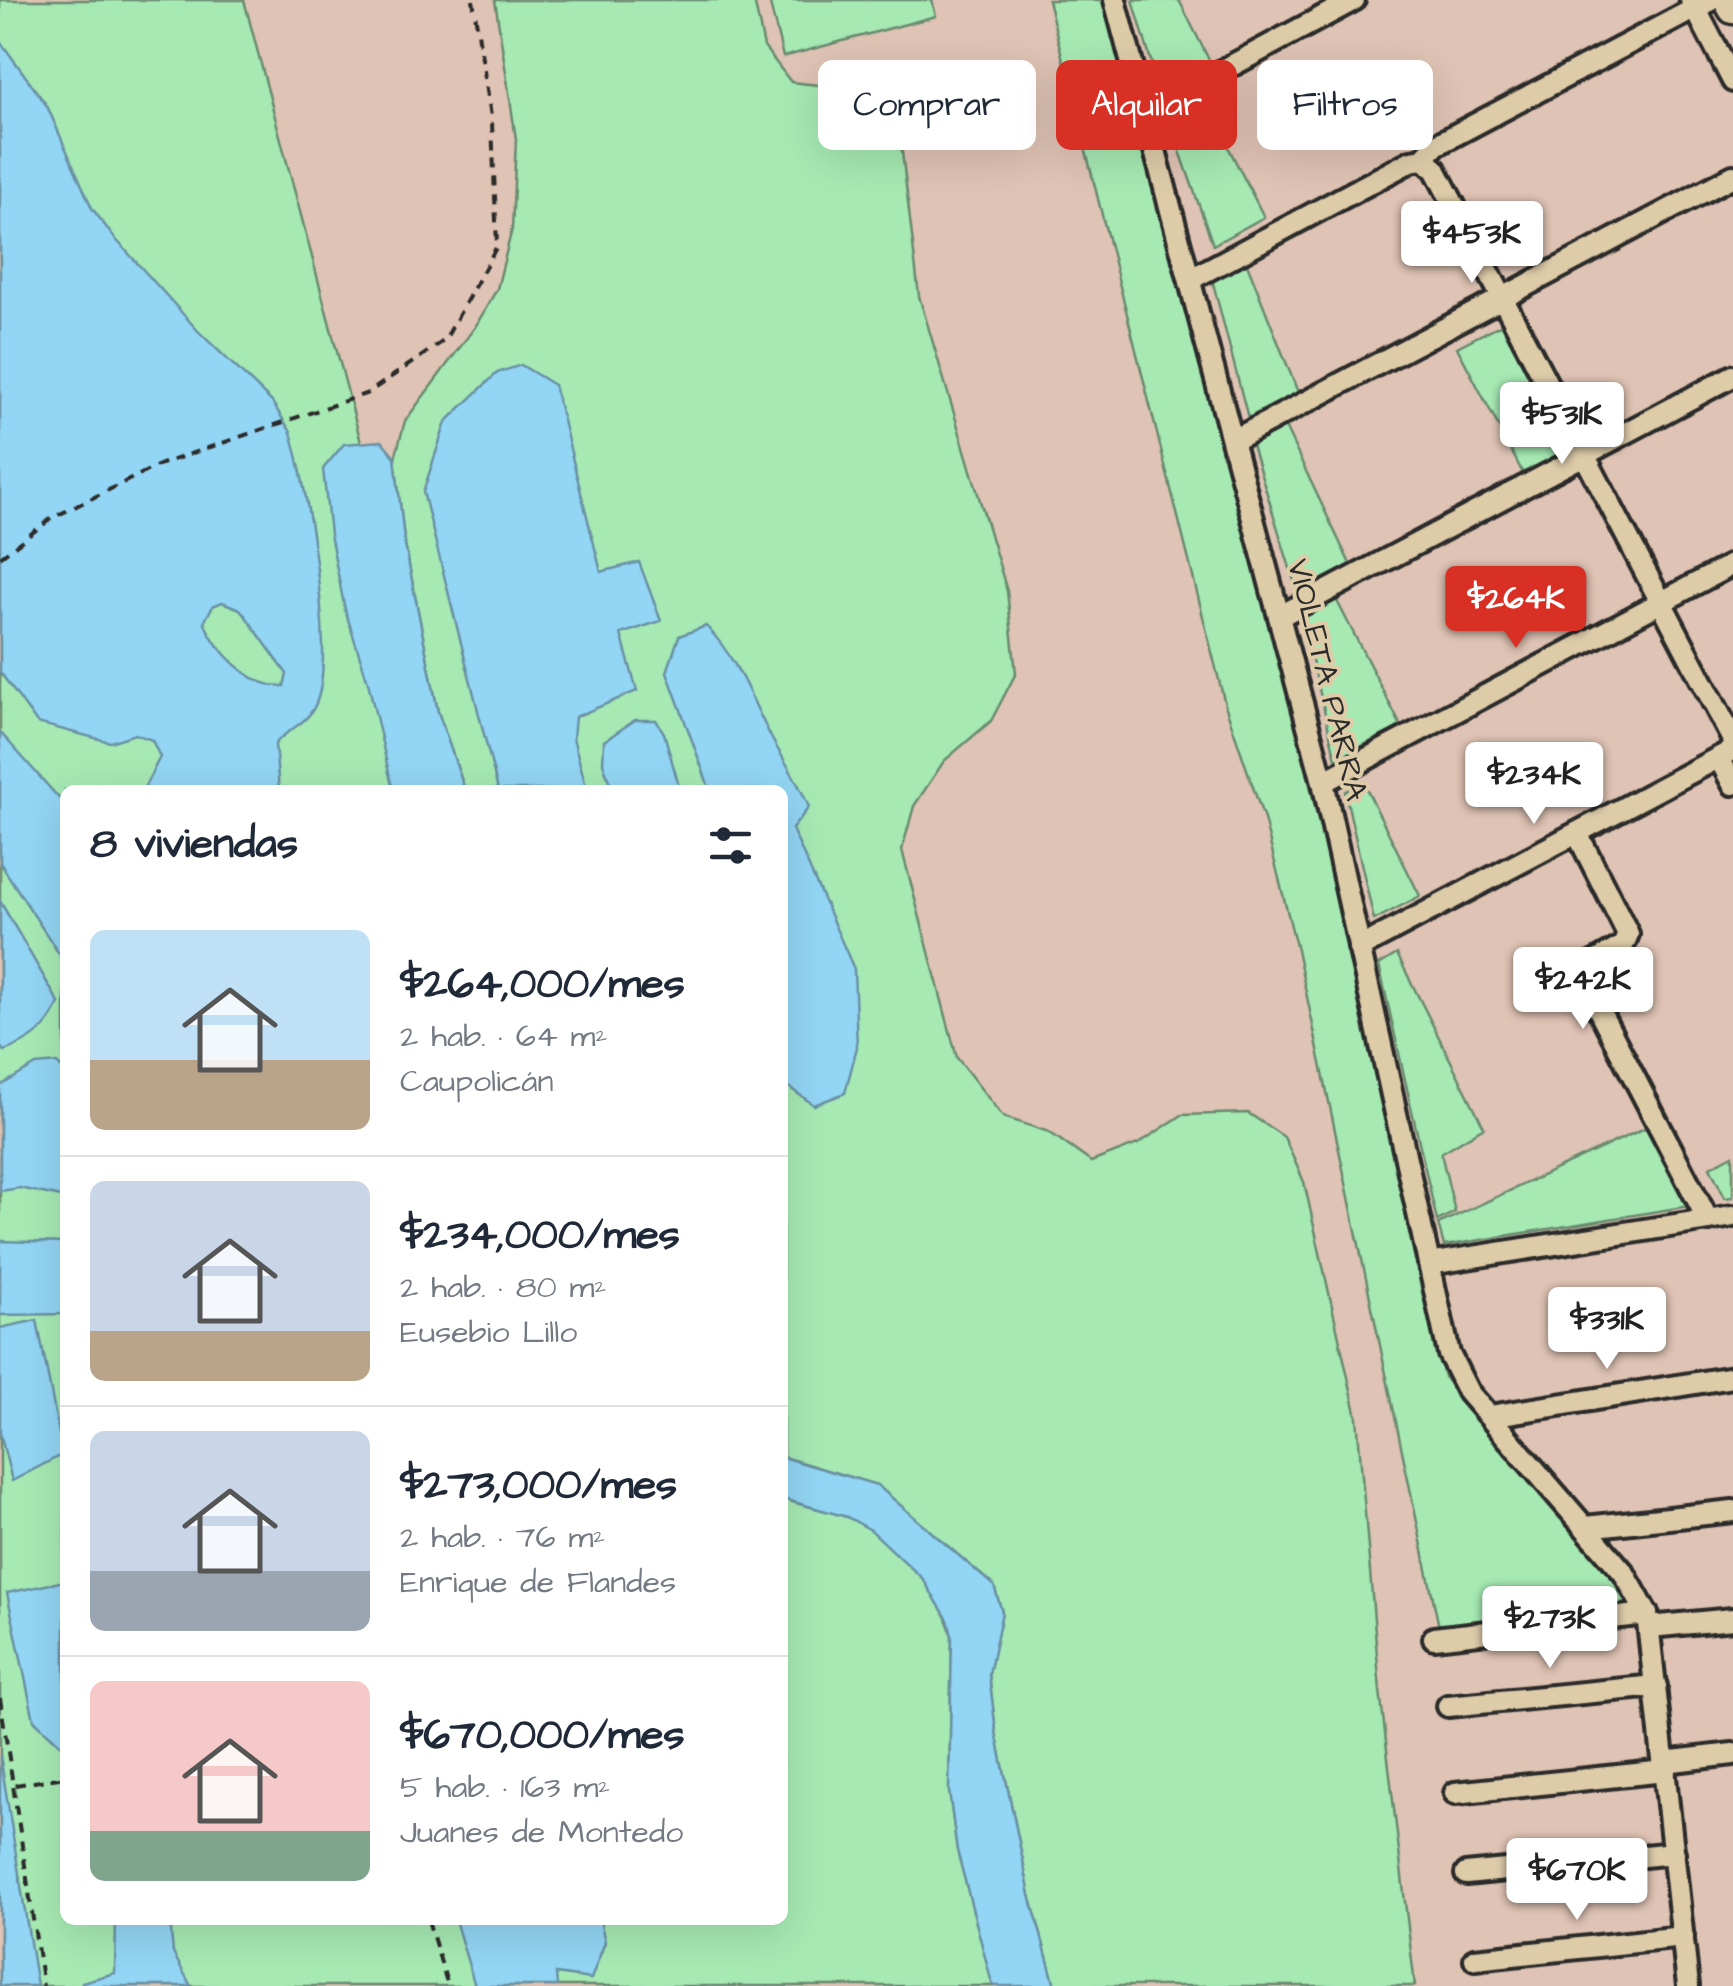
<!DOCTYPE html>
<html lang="es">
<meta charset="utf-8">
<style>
body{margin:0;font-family:"Architects Daughter",sans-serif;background:#f2f2f3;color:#1f2937;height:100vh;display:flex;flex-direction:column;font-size:38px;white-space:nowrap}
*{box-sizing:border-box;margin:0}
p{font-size:32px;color:#747a83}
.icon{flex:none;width:55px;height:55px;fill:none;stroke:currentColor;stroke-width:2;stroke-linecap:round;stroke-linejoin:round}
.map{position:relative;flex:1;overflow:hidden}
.side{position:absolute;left:60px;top:785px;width:728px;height:1140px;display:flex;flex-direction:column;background:#fff;border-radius:15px;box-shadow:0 10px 40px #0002}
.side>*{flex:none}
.guide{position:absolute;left:818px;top:60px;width:765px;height:90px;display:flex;gap:20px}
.price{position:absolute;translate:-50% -85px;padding:0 22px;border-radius:10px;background:#fff;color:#222;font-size:32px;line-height:65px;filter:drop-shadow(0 2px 5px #0008)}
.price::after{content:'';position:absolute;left:50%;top:60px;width:30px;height:22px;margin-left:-15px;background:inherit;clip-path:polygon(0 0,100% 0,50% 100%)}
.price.active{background:#d93025;color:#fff}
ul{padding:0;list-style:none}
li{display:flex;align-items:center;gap:30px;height:250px;padding:0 30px}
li+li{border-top:2px solid #e0e1e3}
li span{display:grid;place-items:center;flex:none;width:280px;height:200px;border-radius:15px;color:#555}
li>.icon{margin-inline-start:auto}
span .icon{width:120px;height:120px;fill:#fffc;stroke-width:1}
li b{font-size:42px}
h2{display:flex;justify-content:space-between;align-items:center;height:120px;padding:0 30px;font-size:42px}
.tag{padding:0 35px;border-radius:15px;background:#fff;box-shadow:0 10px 40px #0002;font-size:35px;line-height:90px}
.tag.active{background:#d93025;color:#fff}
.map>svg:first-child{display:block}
.green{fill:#a6e9b3;stroke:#688a6f;stroke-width:2.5}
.water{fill:#93d5f4;stroke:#6991a4;stroke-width:2.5;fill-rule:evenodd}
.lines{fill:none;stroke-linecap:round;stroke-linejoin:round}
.minor-casing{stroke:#2b2b2b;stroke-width:28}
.secondary-casing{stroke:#2b2b2b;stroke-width:35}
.path{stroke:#2b2b2b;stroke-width:4;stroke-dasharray:10 8;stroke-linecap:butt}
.minor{stroke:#decca9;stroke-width:20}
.secondary{stroke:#decca9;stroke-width:28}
.labels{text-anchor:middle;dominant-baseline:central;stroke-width:8;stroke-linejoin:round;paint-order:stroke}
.street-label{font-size:32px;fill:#2b2b2b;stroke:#decca9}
</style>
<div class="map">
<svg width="1733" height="1986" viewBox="0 0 1733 1986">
<rect width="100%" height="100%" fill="#dfc3b4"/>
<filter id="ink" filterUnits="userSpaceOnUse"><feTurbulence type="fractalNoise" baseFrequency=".01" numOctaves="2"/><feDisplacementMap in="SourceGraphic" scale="20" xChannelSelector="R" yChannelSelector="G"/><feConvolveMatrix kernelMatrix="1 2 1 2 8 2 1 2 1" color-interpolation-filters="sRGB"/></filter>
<g filter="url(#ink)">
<g class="green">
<path d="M 0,0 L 244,0 L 453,790 L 65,790 L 65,1920 L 782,1920 L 783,1499 C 803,1506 824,1509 844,1516 C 893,1534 939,1587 952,1636 L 949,1791 L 957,1850 L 993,1986 L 0,1986 Z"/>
<path d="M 495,0 L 754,0 L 764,47 L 791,82 L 883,92 L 900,135 L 919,296 L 1007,591 L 1016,673 L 991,721 L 944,761 L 914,806 L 902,850 L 957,1058 L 1003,1117 L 1049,1132 L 1091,1162 L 1138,1144 L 1182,1115 L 1248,1113 L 1284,1137 L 1304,1182 L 1357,1417 L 1380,1691 L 1415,1986 L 1055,1986 L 1030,1895 L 996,1732 L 989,1674 L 1002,1612 L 994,1586 L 877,1485 L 783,1457 L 782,790 L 465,790 L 438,712 L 404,540 L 395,458 L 405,421 L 475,327 L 497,289 L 512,229 L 516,139 Z"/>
<path d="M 769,0 L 932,0 L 936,16 L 783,57 Z"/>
<path d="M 1048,0 L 1104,0 L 1284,670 L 1444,1377 L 1626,1594 L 1630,1623 L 1443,1646 L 1298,954 L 1264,819 L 1226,708 Z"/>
<path d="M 1133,0 L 1179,0 L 1212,66 L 1161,95 Z"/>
<path d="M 1201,94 L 1264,217 L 1213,245 L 1167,114 Z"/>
<path d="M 1246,261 L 1299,395 L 1249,422 L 1212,279 Z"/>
<path d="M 1502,324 L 1569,457 L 1526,479 L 1457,347 Z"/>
<path d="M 1285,427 L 1351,566 L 1298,594 L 1252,445 Z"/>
<path d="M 1335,597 L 1401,726 L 1336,759 L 1301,615 Z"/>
<path d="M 1363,782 L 1420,896 L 1374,920 L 1345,792 Z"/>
<path d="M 1397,954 L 1484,1127 L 1441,1153 L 1455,1212 L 1437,1221 L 1379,965 Z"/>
<path d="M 1649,1126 L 1689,1206 L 1444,1246 L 1438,1224 Z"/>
<path d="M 1733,1155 L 1733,1197 L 1725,1198 L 1710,1167 Z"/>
</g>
<g class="water">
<path d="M 0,41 L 47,106 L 92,208 L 112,235 L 200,333 L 272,402 L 291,432 C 307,486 335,650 317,701 C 308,725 289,727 275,744 L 279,790 L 143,790 L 160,757 L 152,740 L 135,734 L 110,742 L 37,723 L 0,672 ZM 222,602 L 240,609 L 247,618 L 287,674 L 284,686 C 250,688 216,650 204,622 L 213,606 Z"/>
<path d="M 521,365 L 554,385 L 601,572 L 639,562 L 661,621 L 621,634 L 637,691 L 575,717 L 573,738 L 587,790 L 498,790 L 423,492 L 446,422 L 497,373 Z"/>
<path d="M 382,441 L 395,457 L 404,540 L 438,712 L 465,790 L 393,790 L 368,682 L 345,610 L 330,534 L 323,469 L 344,444 Z"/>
<path d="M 706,626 C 738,659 751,699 772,739 C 785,762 799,783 809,807 L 792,829 L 854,969 L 857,1047 L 845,1093 L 814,1105 L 783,1083 L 782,790 L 710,790 L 667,672 L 679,636 Z"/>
<path d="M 635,720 L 656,720 L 664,733 L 680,790 L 612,790 L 603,763 L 604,741 Z"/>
<path d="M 0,732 L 65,805 L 65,963 L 0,863 Z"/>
<path d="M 0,901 L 59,1003 C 49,1029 29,1042 4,1051 L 0,1046 Z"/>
<path d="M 57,1063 L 65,1072 L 65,1198 L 20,1188 L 0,1191 L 0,1086 L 36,1065 Z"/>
<path d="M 0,1241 L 65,1243 L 65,1314 L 0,1315 Z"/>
<path d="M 37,1320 L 63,1454 L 12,1481 L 0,1433 L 0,1328 Z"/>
<path d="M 782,1457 L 877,1485 L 994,1586 L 1002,1612 L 989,1674 L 996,1732 L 1030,1895 L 1055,1986 L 993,1986 L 990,1976 L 957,1850 L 949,1791 L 952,1636 L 948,1620 L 923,1579 L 871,1530 L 847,1517 L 783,1499 Z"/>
<path d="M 65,1581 L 65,1749 L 34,1720 L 7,1593 Z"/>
<path d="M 0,1755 L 37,1986 L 0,1986 Z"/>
<path d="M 116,1920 L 170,1920 L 173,1953 L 191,1986 L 82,1986 L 82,1982 L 115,1973 Z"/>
<path d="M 455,1920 L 600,1920 L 605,1942 L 591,1979 L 556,1974 L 557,1986 L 475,1986 Z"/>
</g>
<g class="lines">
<g class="minor-casing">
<g id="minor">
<path d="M 1115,0 L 1323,782 L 1449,1354 L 1468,1392 L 1624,1573 L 1647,1614 L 1688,1986"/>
<path d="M 1691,0 L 1733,81"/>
<path d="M 1145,112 L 1354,0"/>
<path d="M 1423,159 L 1435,169 L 1733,740"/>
<path d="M 1191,279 L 1411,161 L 1423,159 L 1436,145 L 1711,0"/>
<path d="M 1234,440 L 1733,176"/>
<path d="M 1282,615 L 1733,376"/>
<path d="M 1719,758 L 1733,784"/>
<path d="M 1323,782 L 1733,564"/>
<path d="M 1577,833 L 1628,934 L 1623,946 L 1586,967 L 1585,983 L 1708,1220"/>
<path d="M 1359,948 L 1733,750"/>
<path d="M 1429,1264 L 1733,1216"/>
<path d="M 1490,1416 L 1733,1377"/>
<path d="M 1586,1527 L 1733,1511"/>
<path d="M 1650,1627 L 1733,1619"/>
<path d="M 1434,1638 L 1647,1614"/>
<path d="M 1448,1706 L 1656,1686"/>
<path d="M 1664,1762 L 1733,1754"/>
<path d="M 1455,1793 L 1665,1771"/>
<path d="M 1466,1874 L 1674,1853"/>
<path d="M 1475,1959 L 1683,1937"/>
</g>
</g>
<g class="secondary-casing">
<path id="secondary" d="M 1728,0 L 1733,9"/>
</g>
<g class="path">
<path d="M 0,557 L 52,518 L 161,464 L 368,393 L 445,340 L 497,246 L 492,123 L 473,0"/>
<path d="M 0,1698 L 43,1986"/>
<path d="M 15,1785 L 65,1777"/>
<path d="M 428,1920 L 448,1986"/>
</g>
<use href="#minor" class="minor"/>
<use href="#secondary" class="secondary"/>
</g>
</g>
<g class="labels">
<g class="street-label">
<text transform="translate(1327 680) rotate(76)">VIOLETA PARRA</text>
</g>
</g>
</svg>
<b class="price" style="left:1472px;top:286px">$453K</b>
<b class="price" style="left:1562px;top:467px">$531K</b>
<b class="price active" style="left:1516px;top:651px">$264K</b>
<b class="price" style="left:1534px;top:827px">$234K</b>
<b class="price" style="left:1583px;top:1032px">$242K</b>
<b class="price" style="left:1607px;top:1372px">$331K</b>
<b class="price" style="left:1550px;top:1671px">$273K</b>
<b class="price" style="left:1577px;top:1923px">$670K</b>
<div class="guide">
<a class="tag">Comprar</a>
<a class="tag active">Alquilar</a>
<a class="tag">Filtros</a>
</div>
<section class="side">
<h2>8 viviendas<svg class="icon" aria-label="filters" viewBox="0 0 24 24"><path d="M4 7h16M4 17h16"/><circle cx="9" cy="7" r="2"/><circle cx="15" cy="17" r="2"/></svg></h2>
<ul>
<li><span style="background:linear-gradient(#bfe0f5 65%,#b9a48a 0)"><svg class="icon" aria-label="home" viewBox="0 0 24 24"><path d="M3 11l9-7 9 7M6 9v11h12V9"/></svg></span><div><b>$264,000/mes</b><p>2 hab. · 64 m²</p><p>Caupolicán</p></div></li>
<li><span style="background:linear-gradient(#c9d6e8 75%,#b9a48a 0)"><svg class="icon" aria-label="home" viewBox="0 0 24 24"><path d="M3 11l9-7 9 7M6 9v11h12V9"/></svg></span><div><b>$234,000/mes</b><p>2 hab. · 80 m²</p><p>Eusebio Lillo</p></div></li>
<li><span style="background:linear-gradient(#c9d6e8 70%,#9aa5b1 0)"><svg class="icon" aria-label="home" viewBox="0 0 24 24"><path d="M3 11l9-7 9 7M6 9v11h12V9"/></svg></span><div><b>$273,000/mes</b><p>2 hab. · 76 m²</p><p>Enrique de Flandes</p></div></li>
<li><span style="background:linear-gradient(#f6c9c9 75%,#7fa58c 0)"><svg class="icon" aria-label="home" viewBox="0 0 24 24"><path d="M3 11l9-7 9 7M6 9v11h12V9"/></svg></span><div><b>$670,000/mes</b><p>5 hab. · 163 m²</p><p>Juanes de Montedo</p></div></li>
</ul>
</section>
</div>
